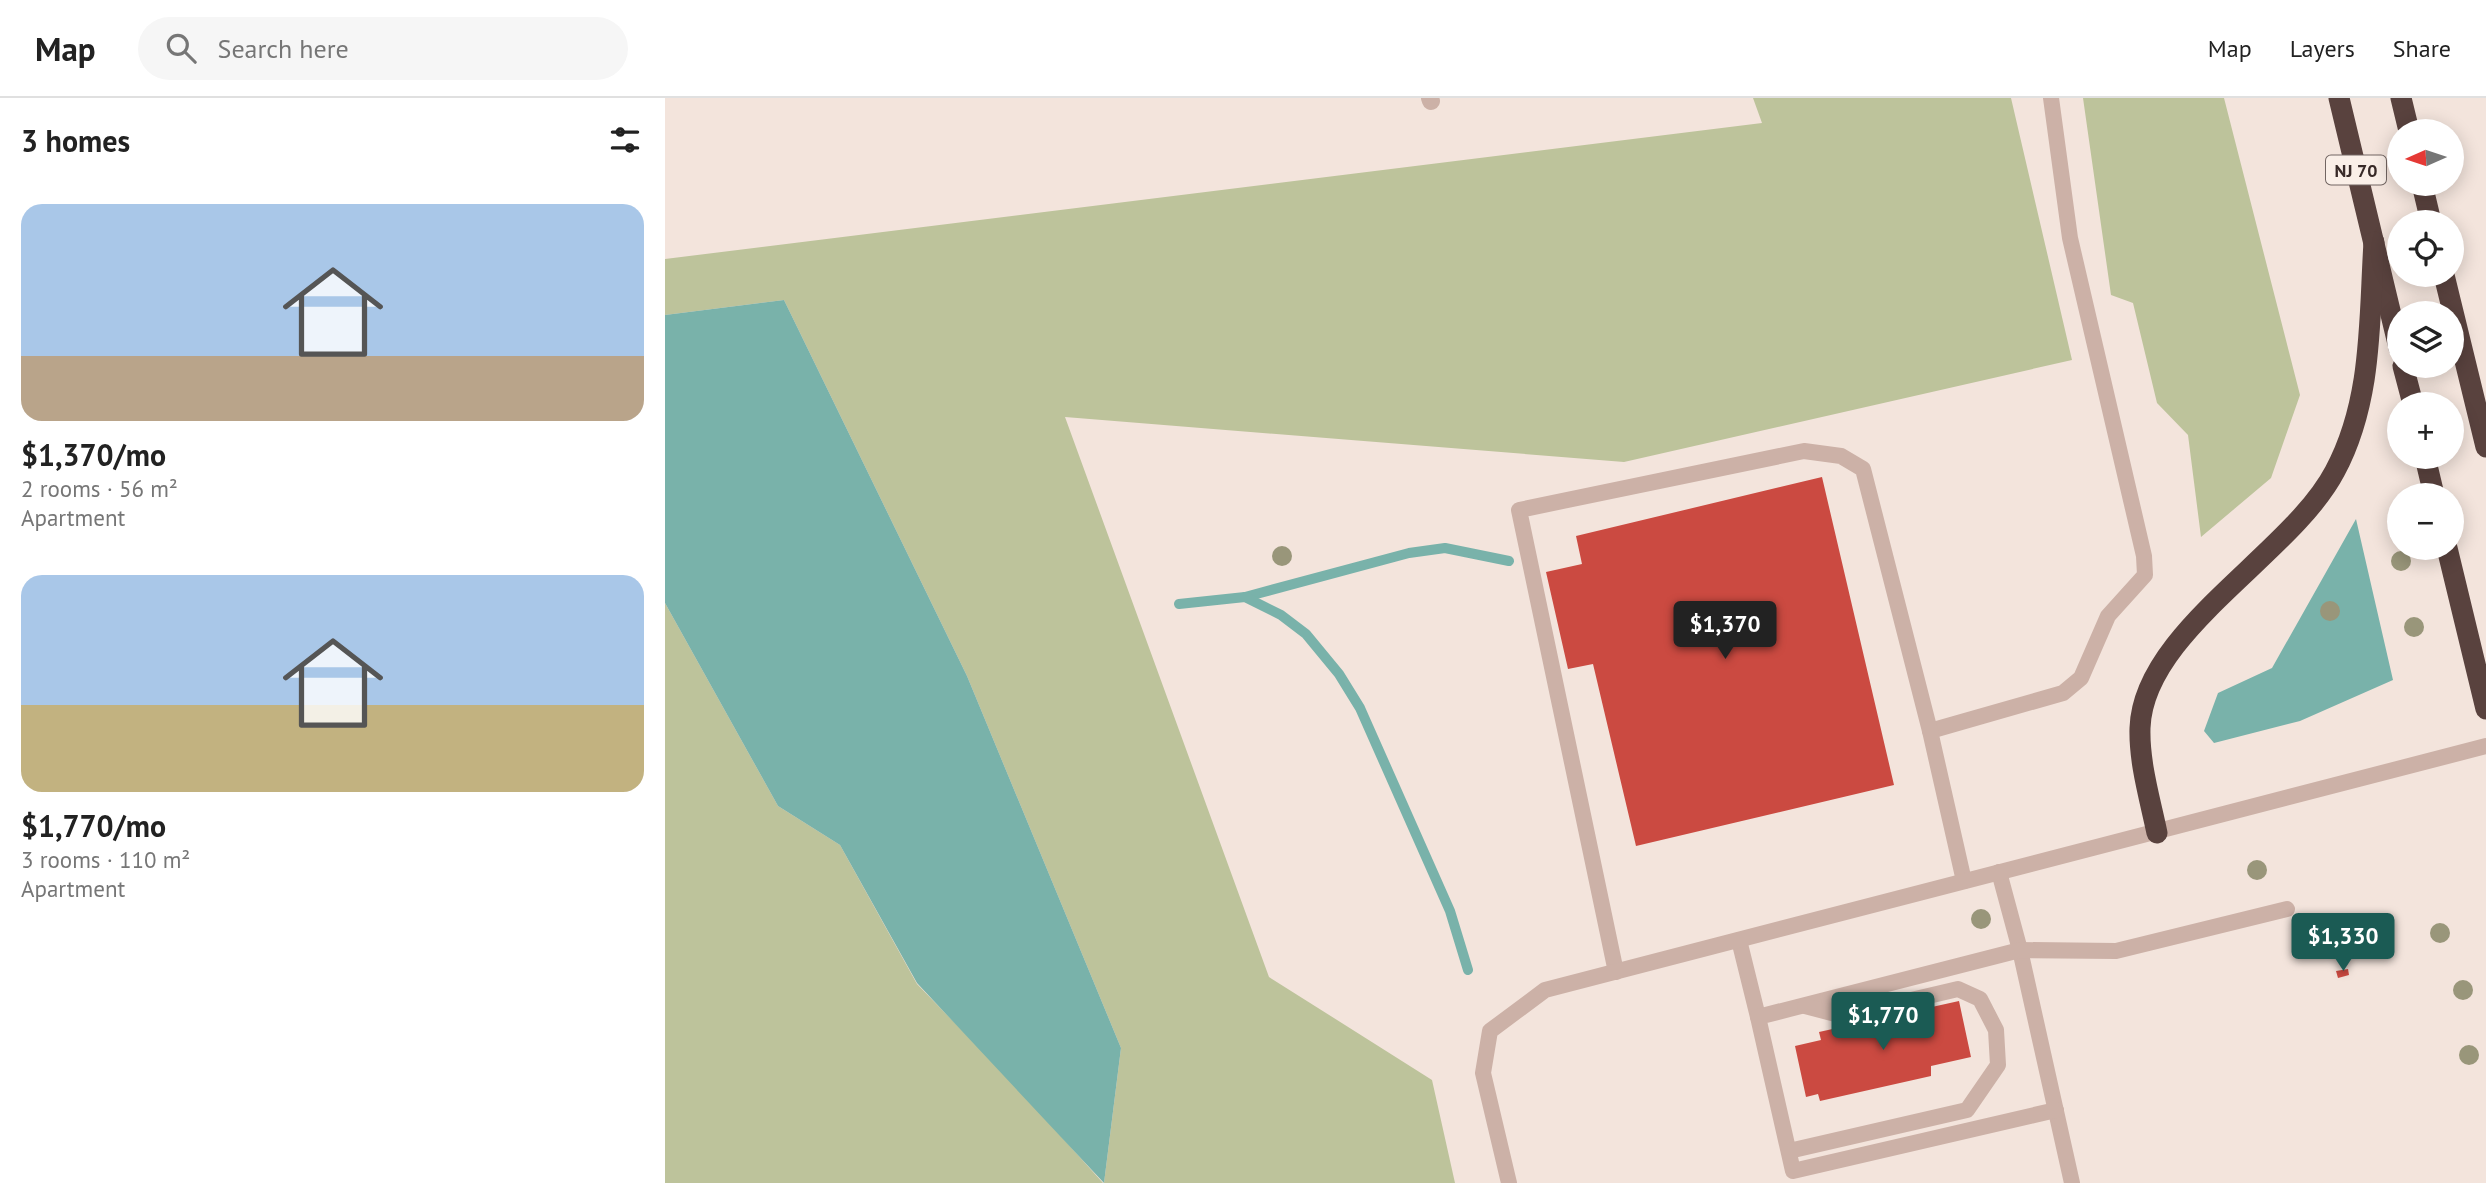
<!DOCTYPE html>
<meta charset="utf-8">
<style>
body{margin:0;font-family:"PT Sans",sans-serif;background:#f6f6f6;color:#222;height:100vh;display:flex;flex-direction:column;font-size:26px;white-space:nowrap}
*{box-sizing:border-box;margin:0}
p{font-size:23px;color:#767676}
.icon{flex:none;width:38px;height:38px;fill:none;stroke:currentColor;stroke-width:2;stroke-linecap:round;stroke-linejoin:round}
.map{position:relative;flex:1;overflow:hidden}
.panel{display:flex;flex-direction:column;background:#fff;width:665px}
.panel>*{flex:none}
.needle{width:46px;rotate:267deg}
.fabs{position:absolute;left:1722px;top:21px;display:grid;gap:14px}
.fabs a{display:grid;place-items:center;width:77px;height:77px;border-radius:50%;background:#fff;box-shadow:0 4px 18px #0003;font-size:35px}
.price{position:absolute;translate:-50% -60px;padding:0 16px;border-radius:7px;background:#1b5b54;color:#fff;font-size:23px;line-height:46px;filter:drop-shadow(0 2px 4px #0008)}
.price::after{content:'';position:absolute;left:50%;top:42px;width:21px;height:16px;margin-left:-10px;background:inherit;clip-path:polygon(0 0,100% 0,50% 100%)}
.price.active{background:#222;color:#fff}
ul{padding:0;list-style:none}
li{display:grid;align-content:center;gap:14px;height:371px;padding:0 21px}
li span{display:grid;place-items:center;height:217px;border-radius:21px;color:#555}
li>.icon{margin-inline-start:auto}
span .icon{width:126px;height:126px;fill:#fffc;stroke-width:1}
li b{font-size:30px}
h2{display:flex;justify-content:space-between;align-items:center;height:84px;padding:0 21px;font-size:30px}
header{display:flex;align-items:center;gap:42px;box-sizing:border-box;height:98px;padding:0 35px;background:#fff;border-bottom:2px solid #e0e0e0}
header strong{font-size:33px}
nav{display:flex;gap:38px;margin-inline-start:auto;font-size:24px}
.search{width:490px;height:63px;background:#f6f6f6;display:flex;align-items:center;gap:18px;box-sizing:border-box;padding:0 24px;border-radius:38px;color:#767676;font-size:26px}
main{display:flex;flex:1;min-height:0}
.map>svg:first-child{display:block}
.green{fill:#bdc39b}
.water{fill:#79b2aa}
.lines{fill:none;stroke-linecap:round;stroke-linejoin:round}
.stream{stroke:#79b2aa;stroke-width:10}
.building{fill:#cb4a41}
.lane{stroke:#ccb1a7;stroke-width:16}
.street{stroke:#ccb1a7;stroke-width:18}
.highway{stroke:#59423e;stroke-width:21}
.tree{fill:#99967a}
.labels{text-anchor:middle;dominant-baseline:central;stroke-width:6;stroke-linejoin:round;paint-order:stroke}
.shield{fill:#faefe8;stroke:#726562;stroke-width:2}
.shield-label{font-size:18px;font-weight:bold;fill:#382a28}
</style>
<header>
<strong>Map</strong>
<div class="search"><svg class="icon" aria-label="search" viewBox="0 0 24 24"><circle cx="10" cy="10" r="6"/><path d="M15 15l6 6"/></svg>Search here</div>
<nav><a>Map</a><a>Layers</a><a>Share</a></nav>
</header>
<main>
<section class="panel">
<h2>3 homes<svg class="icon" aria-label="filters" viewBox="0 0 24 24"><path d="M4 7h16M4 17h16"/><circle cx="9" cy="7" r="2"/><circle cx="15" cy="17" r="2"/></svg></h2>
<ul>
<li><span style="background:linear-gradient(#a9c7e8 70%,#b9a48a 0)"><svg class="icon" aria-label="home" viewBox="0 0 24 24"><path d="M3 11l9-7 9 7M6 9v11h12V9"/></svg></span><div><b>$1,370/mo</b><p>2 rooms · 56 m²</p><p>Apartment</p></div></li>
<li><span style="background:linear-gradient(#a9c7e8 60%,#c2b280 0)"><svg class="icon" aria-label="home" viewBox="0 0 24 24"><path d="M3 11l9-7 9 7M6 9v11h12V9"/></svg></span><div><b>$1,770/mo</b><p>3 rooms · 110 m²</p><p>Apartment</p></div></li>
</ul>
</section>
<div class="map">
<svg width="1821" height="1085" viewBox="0 0 1821 1085">
<rect width="100%" height="100%" fill="#f3e4dc"/>
<g class="green">
<path d="M 1088,0 L 1346,0 L 1407,262 L 959,364 L 400,319 L 604,879 L 767,982 L 790,1085 L 439,1085 L 456,950 L 302,578 L 119,202 L 0,217 L 0,161 L 1097,25 Z"/>
<path d="M 1418,0 L 1559,0 L 1635,297 L 1606,380 L 1536,439 L 1523,337 L 1492,305 L 1468,205 L 1446,197 Z"/>
<path d="M 0,505 L 113,708 L 175,747 L 252,886 L 348,985 L 438,1085 L 0,1085 Z"/>
</g>
<g class="water">
<path d="M 119,202 L 302,578 L 456,950 L 439,1085 L 252,885 L 175,747 L 113,708 L 0,505 L 0,217 Z"/>
<path d="M 1691,421 L 1728,582 L 1635,623 L 1549,645 L 1539,633 L 1553,595 L 1607,570 Z"/>
</g>
<g class="lines">
<g class="stream">
<path d="M 580,499 L 744,455 L 780,450 L 844,463"/>
<path d="M 514,506 L 580,499 L 616,517 L 641,536 L 674,576 L 695,610 L 785,813 L 803,872"/>
</g>
</g>
<g class="building">
<path d="M 1157,379 L 1229,687 L 971,748 L 928,566 L 903,571 L 881,474 L 917,466 L 911,438 Z"/>
<path d="M 1683,871 L 1684,877 L 1673,880 L 1671,873 Z"/>
<path d="M 1294,903 L 1306,959 L 1266,968 L 1266,978 L 1155,1003 L 1153,996 L 1141,999 L 1130,948 L 1156,942 L 1154,934 Z"/>
</g>
<g class="lines">
<g class="lane">
<path d="M 1265,633 L 1398,595 L 1416,580 L 1443,518 L 1480,477 L 1479,458 L 1405,140 L 1386,0"/>
<path d="M 1334,774 L 1355,852 L 1407,1085"/>
<path d="M 1074,842 L 1093,919"/>
<path d="M 951,874 L 854,412 L 1139,353 L 1176,358 L 1198,371 L 1265,633 L 1299,783"/>
<path d="M 1391,1012 L 1128,1073 L 1093,919 L 1355,852 L 1451,853 L 1622,811"/>
<path d="M 1124,1053 L 1302,1012 L 1333,967 L 1331,932 L 1315,901 L 1293,891 L 1178,918 L 1140,908"/>
<path d="M 844,1085 L 818,975 L 825,933 L 880,892 L 1821,648"/>
</g>
<path class="street" d="M 765,0 L 766,3"/>
<g class="highway">
<path d="M 1674,0 L 1734,250"/>
<path d="M 1736,0 L 1744,33"/>
<path d="M 1757,86 L 1766,124"/>
<path d="M 1779,177 L 1821,349"/>
<path d="M 1738,268 L 1748,306"/>
<path d="M 1760,359 L 1769,397"/>
<path d="M 1782,450 L 1821,611"/>
<path d="M 1492,735 C 1485,701 1474,665 1475,630 C 1478,533 1626,457 1670,373 C 1708,302 1704,221 1709,144"/>
</g>
</g>
<g class="tree">
<circle cx="617" cy="458" r="10"/>
<circle cx="1736" cy="463" r="10"/>
<circle cx="1665" cy="513" r="10"/>
<circle cx="1749" cy="529" r="10"/>
<circle cx="1592" cy="772" r="10"/>
<circle cx="1316" cy="821" r="10"/>
<circle cx="1775" cy="835" r="10"/>
<circle cx="1798" cy="892" r="10"/>
<circle cx="1804" cy="957" r="10"/>
</g>
<g class="labels">
<rect class="shield" x="1661" y="57.5" width="60" height="29" rx="5"/>
<g class="shield-label">
<text x="1691" y="72">NJ 70</text>
</g>
</g>
</svg>
<div class="fabs">
<a><svg class="needle" viewBox="-14 -14 28 28"><path d="M0-13l5 13h-10z" fill="#e53935"/><path d="M0 13l5-13h-10z" fill="#767676"/></svg></a>
<a><svg class="icon" aria-label="locate" viewBox="0 0 24 24"><circle cx="12" cy="12" r="6"/><path d="M12 2v4M12 18v4M2 12h4M18 12h4"/></svg></a>
<a><svg class="icon" aria-label="layers" viewBox="0 0 24 24"><path d="M12 4l9 5-9 5-9-5zM3 14l9 5 9-5"/></svg></a>
<a>+</a>
<a>−</a>
</div>
<b class="price active" style="left:1060px;top:563px">$1,370</b>
<b class="price" style="left:1678px;top:875px">$1,330</b>
<b class="price" style="left:1218px;top:954px">$1,770</b>
</div>
</main>
